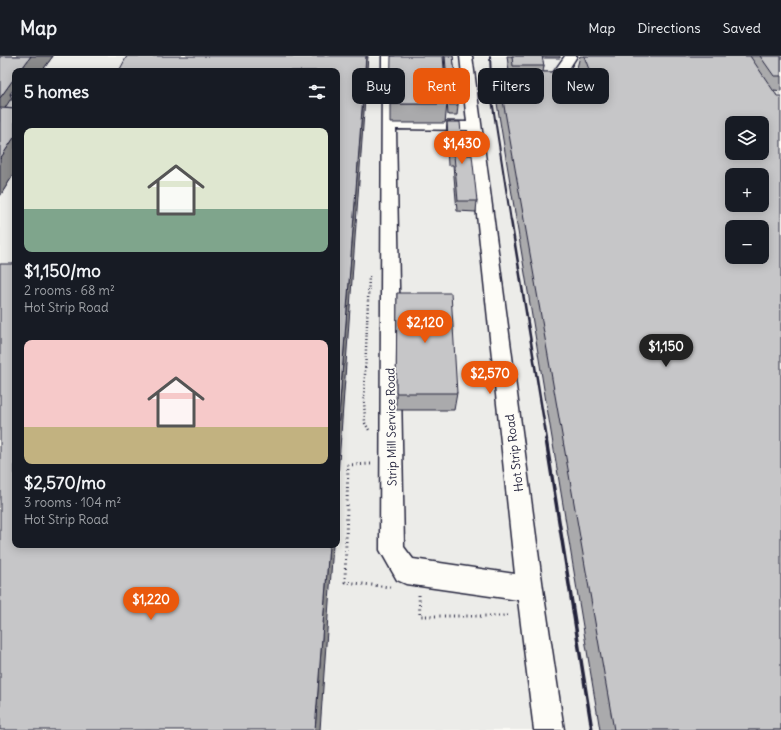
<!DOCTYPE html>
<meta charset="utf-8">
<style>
body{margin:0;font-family:Delius,sans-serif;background:#20242c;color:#f1f3f6;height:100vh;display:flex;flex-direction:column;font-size:15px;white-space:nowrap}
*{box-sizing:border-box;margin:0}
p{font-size:13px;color:#9ea1a6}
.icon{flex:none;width:22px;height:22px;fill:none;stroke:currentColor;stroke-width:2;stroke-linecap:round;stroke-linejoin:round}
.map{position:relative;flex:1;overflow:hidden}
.sheet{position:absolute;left:12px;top:12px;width:328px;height:480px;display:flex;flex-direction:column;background:#171b24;border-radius:8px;box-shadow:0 2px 10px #0003}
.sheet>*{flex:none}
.guide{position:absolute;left:352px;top:12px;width:369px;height:36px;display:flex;gap:8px}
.buttons{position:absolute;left:725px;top:60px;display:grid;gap:8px}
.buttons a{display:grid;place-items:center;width:44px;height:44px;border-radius:8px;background:#171b24;box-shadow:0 2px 10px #0003;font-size:20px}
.price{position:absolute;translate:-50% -34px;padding:0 9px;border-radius:14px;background:#ea580c;color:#fff;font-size:13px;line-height:26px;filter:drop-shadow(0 1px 2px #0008)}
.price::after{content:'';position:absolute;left:50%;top:24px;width:12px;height:9px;margin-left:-6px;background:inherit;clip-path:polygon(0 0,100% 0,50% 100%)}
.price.active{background:#222;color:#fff}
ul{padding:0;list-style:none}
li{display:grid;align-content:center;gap:8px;height:212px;padding:0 12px}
li span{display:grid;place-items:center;height:124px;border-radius:8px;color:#555}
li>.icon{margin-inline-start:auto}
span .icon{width:72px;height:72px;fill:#fffc;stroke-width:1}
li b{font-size:17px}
h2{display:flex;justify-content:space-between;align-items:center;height:48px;padding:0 12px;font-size:17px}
.chip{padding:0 14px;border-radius:8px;background:#171b24;box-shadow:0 2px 10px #0003;font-size:14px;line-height:36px}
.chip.active{background:#ea580c;color:#fff}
header{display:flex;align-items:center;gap:24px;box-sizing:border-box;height:56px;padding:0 20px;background:#171b24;border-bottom:1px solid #363941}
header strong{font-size:19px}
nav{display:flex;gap:22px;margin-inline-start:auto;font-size:14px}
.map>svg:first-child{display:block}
.built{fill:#ecece9;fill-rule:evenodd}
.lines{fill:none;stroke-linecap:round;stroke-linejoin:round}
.minor-casing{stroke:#22223b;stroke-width:3}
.path-far2{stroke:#22223b;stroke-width:1.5;stroke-dasharray:0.5 2;stroke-linecap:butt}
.path-far1{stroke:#22223b;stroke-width:2.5;stroke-dasharray:1 2.5;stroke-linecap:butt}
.path{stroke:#22223b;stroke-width:3;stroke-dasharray:1 3.5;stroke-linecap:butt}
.minor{fill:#fdfcf7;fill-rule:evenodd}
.rail-far2{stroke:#22223b;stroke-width:2}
.rail-far1{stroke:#22223b;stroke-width:2.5}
.rail{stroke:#22223b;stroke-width:3.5}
.wall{fill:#aaaaac;stroke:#22223b}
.shaded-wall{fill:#8b8b8c;stroke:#22223b}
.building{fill:#c6c6c8;stroke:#22223b;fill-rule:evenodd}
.labels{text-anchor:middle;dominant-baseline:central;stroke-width:3.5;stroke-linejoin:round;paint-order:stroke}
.street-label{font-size:12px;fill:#22223b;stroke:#fdfcf7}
</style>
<header>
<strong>Map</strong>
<nav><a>Map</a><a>Directions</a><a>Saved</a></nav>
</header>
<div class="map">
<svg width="781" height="674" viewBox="0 0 781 674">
<rect width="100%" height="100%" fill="#fdfcf7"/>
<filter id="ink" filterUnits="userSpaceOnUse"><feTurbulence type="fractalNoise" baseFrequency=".025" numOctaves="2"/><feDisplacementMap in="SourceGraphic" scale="8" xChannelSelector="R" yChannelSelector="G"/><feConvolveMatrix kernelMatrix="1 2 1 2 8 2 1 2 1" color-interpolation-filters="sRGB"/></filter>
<g filter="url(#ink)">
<path class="built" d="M 0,0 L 781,0 L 781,674 L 0,674 ZM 15,15 L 337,15 L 337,489 L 15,489 ZM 732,67 L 762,67 L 762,97 L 732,97 ZM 732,119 L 762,119 L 762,149 L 732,149 ZM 732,171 L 762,171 L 762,201 L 732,201 Z"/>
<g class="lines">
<g class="minor-casing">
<g id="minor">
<path d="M 382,0 L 394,0 L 396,65 L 467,66 L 460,0 L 472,0 L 543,533 L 564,674 L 534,674 L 518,544 L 406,528 L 397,524 L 380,494 ZM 396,73 L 468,74 L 515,518 L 413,503 L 404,491 Z"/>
<path d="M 565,0 L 577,0 L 560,27 L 550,27 L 548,24 Z"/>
</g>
</g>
<path class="path-far2" d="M 774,39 L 781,37"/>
<path class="path-far1" d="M 369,220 L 364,342 L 365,367 L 369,374"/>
<g class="path">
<path d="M 371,408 L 348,409 L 345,526 L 390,531"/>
<path d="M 419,539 L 420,560 L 510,560"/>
</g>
<use href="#minor" class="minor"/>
<path class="rail-far2" d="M 490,0 L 492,44 L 511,165"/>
<path class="rail-far1" d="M 511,164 L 547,384"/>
<path class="rail" d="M 546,383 L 592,674"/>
</g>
<g class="wall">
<path d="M 0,0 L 53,0 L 42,15 L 15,15 L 15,116 L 0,140 Z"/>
<path d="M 444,0 L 453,0 L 458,49 L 457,59 L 448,59 Z"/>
<path d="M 507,0 L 560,0 L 560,2 L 542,2 L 544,10 L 543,16 L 579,16 L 577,12 L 580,0 L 781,0 L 781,35 L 774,34 L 781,674 L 600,674 L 495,35 L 498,16 L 509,16 Z"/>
<path d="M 390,48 L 447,48 L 445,67 L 390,67 Z"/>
<path d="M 447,66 L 463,99 L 477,145 L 476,156 L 457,155 L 453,109 L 448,109 L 446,77 Z"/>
<path d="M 397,237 L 457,337 L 454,354 L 396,354 Z"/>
</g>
<g class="shaded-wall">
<path d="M 31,0 L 53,0 L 42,15 L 20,15 Z"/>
<path d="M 366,0 L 368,0 L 337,434 L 337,386 Z"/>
<path d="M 15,21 L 15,38 L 10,38 L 15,49 L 0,66 L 0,42 Z"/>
<path d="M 15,80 L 15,116 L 0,140 L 0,103 Z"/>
<path d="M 329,489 L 333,489 L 320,674 L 315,674 Z"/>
</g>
<g class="building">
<path d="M 0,0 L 31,0 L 20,15 L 15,15 L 15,21 L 0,42 Z"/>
<path d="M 127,0 L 366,0 L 337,386 L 337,15 L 119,15 Z"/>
<path d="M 391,0 L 443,0 L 447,48 L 390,48 Z"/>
<path d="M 445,0 L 453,0 L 458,49 L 449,49 Z"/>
<path d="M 512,0 L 542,0 L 544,10 L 513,10 Z"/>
<path d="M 584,0 L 750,0 L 777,40 L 781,40 L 781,674 L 614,674 L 498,16 L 590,16 ZM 732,67 L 762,67 L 762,97 L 732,97 ZM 732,119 L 762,119 L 762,149 L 732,149 ZM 732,171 L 762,171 L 762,201 L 732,201 Z"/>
<path d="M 760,0 L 781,0 L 781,20 L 774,20 Z"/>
<path d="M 15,31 L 15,38 L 10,38 Z"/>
<path d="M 10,44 L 15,44 L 15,53 L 5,52 Z"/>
<path d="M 0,52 L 15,53 L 15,80 L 0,103 Z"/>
<path d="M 447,66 L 460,66 L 463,99 L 472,99 L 477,145 L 458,145 L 454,99 L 449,99 Z"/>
<path d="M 15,205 L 15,489 L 329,489 L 315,674 L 0,674 L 0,208 L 13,208 Z"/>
<path d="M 397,237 L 451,237 L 457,337 L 396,337 Z"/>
</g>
</g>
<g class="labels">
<g class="street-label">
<text transform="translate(391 371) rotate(-91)">Strip Mill Service Road</text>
<text transform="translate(514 397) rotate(-97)">Hot Strip Road</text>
</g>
</g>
</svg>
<div class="buttons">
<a><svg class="icon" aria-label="layers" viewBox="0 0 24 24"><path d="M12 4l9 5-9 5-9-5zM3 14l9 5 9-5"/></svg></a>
<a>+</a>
<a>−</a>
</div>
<b class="price" style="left:462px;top:109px">$1,430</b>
<b class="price" style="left:425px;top:288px">$2,120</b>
<b class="price active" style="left:666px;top:312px">$1,150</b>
<b class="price" style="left:490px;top:339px">$2,570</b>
<b class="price" style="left:151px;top:565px">$1,220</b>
<div class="guide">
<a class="chip">Buy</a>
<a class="chip active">Rent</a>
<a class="chip">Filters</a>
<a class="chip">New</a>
</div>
<section class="sheet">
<h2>5 homes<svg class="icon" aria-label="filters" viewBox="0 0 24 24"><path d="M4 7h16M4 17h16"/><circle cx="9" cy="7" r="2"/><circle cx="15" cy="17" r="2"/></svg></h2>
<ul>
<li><span style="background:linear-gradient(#dfe7d0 65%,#7fa58c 0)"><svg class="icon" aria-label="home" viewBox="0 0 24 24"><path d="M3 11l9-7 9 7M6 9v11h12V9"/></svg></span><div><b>$1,150/mo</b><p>2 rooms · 68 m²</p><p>Hot Strip Road</p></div></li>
<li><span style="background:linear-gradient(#f6c9c9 70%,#c2b280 0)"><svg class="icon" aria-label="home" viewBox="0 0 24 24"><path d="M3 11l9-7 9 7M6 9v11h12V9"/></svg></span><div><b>$2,570/mo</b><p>3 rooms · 104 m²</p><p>Hot Strip Road</p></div></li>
</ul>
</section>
</div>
